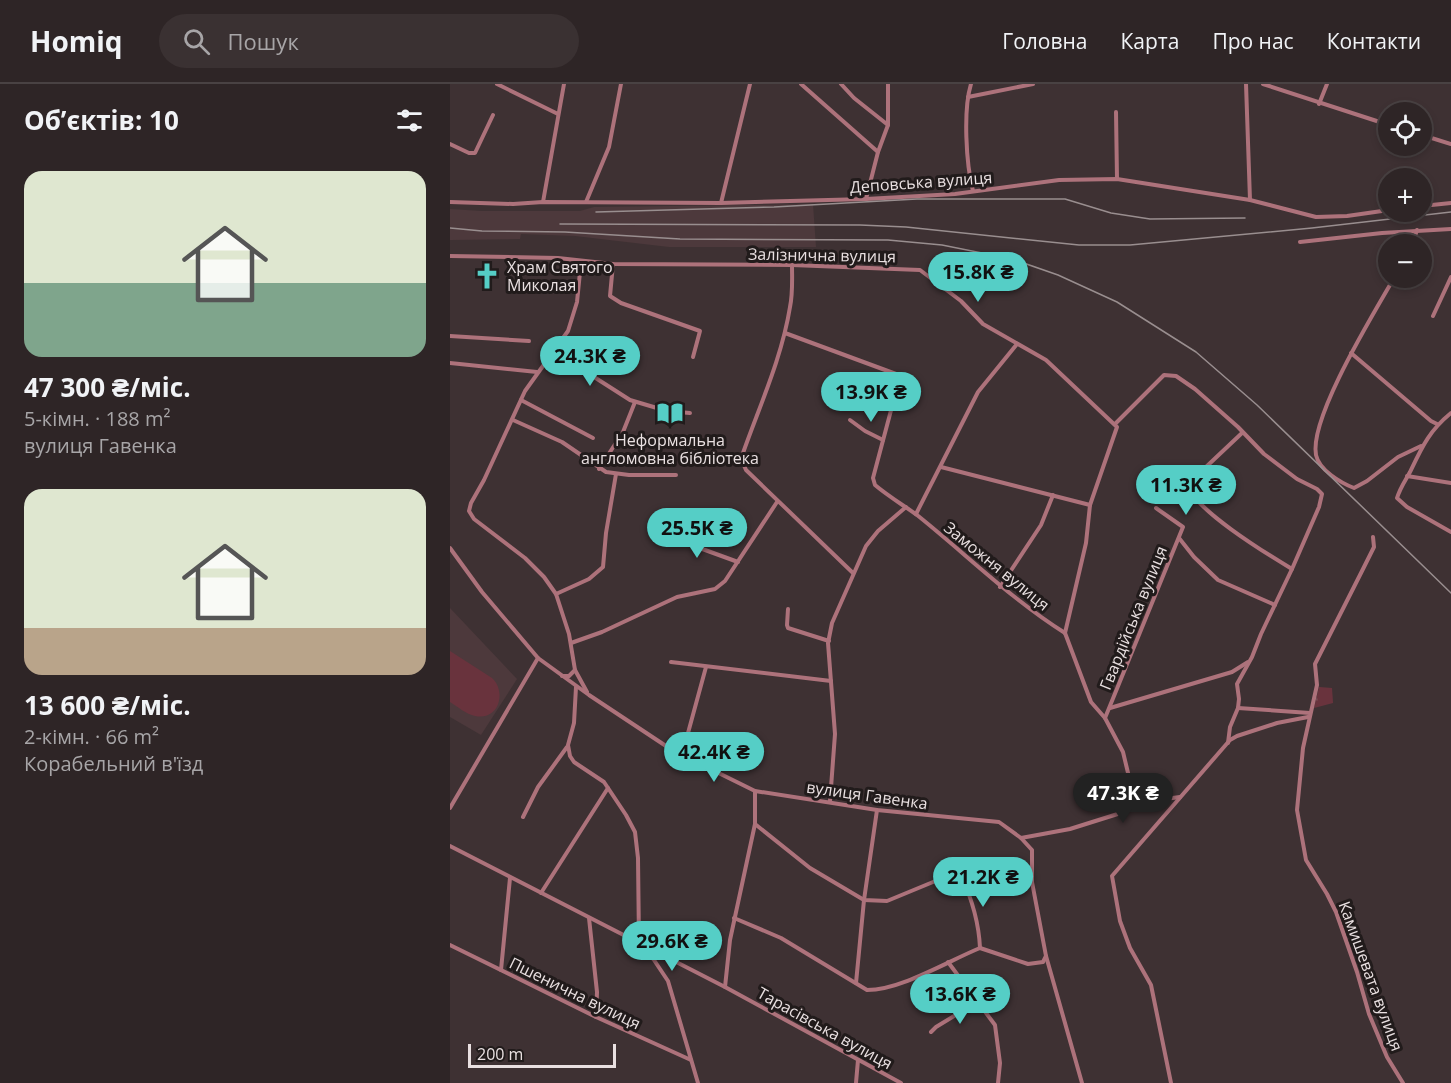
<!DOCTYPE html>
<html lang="uk">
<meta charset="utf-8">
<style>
body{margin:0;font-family:"Open Sans",sans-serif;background:#3a3132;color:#f1f3f6;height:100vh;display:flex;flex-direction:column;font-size:22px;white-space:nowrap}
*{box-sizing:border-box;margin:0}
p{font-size:20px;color:#a7a5a7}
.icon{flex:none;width:33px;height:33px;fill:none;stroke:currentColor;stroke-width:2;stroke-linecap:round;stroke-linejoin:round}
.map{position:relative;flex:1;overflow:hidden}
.details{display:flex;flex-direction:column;background:#2e2526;width:450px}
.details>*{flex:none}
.fabs{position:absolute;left:928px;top:18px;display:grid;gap:12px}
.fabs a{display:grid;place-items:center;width:54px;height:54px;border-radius:50%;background:#2e2526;box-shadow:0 3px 9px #0003,0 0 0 2px #494243;font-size:30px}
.scale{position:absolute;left:18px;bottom:15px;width:148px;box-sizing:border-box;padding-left:6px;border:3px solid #e9e0e1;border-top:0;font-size:16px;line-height:21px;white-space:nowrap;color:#e9e0e1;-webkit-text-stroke:4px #211b1b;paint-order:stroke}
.price{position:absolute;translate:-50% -51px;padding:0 14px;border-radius:21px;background:#55cec6;color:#111;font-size:20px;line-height:39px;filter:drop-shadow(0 2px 3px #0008)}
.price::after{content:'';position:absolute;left:50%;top:36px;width:18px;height:14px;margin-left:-9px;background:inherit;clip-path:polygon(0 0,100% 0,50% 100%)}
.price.current{background:#222;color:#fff}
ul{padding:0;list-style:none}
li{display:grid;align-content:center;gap:12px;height:318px;padding:0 24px}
li span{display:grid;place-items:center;height:186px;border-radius:18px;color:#555}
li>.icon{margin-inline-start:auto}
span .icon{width:108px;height:108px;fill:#fffc;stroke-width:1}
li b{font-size:26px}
h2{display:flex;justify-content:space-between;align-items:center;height:72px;padding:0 24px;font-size:26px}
header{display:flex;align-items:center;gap:36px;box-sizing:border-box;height:84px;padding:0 30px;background:#2e2526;border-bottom:2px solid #494243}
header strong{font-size:28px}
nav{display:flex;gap:33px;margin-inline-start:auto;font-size:21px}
.search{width:420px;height:54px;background:#3a3132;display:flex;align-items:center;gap:15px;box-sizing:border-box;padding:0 21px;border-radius:33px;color:#a7a5a7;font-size:22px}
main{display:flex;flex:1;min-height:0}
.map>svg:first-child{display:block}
.built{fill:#4d393c}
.park{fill:url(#park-crowns)}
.pitch{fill:#69333d}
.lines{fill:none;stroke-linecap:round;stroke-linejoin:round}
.minor{stroke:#ad727b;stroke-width:4}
.rail{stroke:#998e8f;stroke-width:1.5}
.labels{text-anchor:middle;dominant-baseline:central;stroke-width:6;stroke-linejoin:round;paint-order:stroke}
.street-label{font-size:16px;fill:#e9e0e1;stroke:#211b1b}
.poi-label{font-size:16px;fill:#e9e0e1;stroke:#211b1b;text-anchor:start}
</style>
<header>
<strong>Homiq</strong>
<div class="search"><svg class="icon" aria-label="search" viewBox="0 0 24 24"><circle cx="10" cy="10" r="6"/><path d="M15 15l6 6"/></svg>Пошук</div>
<nav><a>Головна</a><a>Карта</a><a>Про нас</a><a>Контакти</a></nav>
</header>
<main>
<section class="details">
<h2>Об’єктів: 10<svg class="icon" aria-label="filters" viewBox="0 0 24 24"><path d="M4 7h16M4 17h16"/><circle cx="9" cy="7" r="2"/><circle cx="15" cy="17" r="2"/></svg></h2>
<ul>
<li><span style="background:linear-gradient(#dfe7d0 60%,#7fa58c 0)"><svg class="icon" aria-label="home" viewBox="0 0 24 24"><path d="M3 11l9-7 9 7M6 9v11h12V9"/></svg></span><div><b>47 300 ₴/міс.</b><p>5-кімн. · 188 m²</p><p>вулиця Гавенка</p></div></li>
<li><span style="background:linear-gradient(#dfe7d0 75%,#b9a48a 0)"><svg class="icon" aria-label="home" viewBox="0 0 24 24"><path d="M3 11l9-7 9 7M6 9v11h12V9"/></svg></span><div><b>13 600 ₴/міс.</b><p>2-кімн. · 66 m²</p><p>Корабельний в'їзд</p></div></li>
</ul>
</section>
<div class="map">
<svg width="1001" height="999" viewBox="0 0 1001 999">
<defs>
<pattern id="park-crowns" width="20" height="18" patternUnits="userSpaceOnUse" patternTransform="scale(1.5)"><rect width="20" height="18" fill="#69333d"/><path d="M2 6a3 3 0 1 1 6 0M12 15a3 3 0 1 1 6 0" fill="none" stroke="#7e5059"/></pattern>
</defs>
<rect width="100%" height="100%" fill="#3e3133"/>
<g class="built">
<path d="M 363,120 L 366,163 L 219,163 L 125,152 L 71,150 L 70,155 L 0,156 L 0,125 L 32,127 L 130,127 L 144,123 Z"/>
<path d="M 0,524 L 67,595 L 31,651 L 0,633 Z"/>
</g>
<path class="park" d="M 869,603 L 882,604 L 883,619 L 864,624 Z"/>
<path class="pitch" d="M 0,567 L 42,594 C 57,608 49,637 25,632 C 16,630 8,623 0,618 Z"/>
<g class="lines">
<g class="minor">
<path d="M 47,0 L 108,30"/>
<path d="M 351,0 L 428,68"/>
<path d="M 391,0 L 404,14 L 438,41"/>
<path d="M 521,0 C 513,26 516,80 523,107"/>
<path d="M 796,0 L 800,116"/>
<path d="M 813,0 L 939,41"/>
<path d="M 518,13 L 583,0"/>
<path d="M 869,20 L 877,0"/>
<path d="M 666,28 L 667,95"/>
<path d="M 972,51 L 1001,60"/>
<path d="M 0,60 L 19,69 L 25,69 L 43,31"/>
<path d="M 416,115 L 428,68 L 438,41 L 438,0"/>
<path d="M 0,118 L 63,120 L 93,118 L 271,119 L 416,115 L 505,110 L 609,96 L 667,95 L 800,116 L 866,133 L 897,132 L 939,126"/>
<path d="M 93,118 L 114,0"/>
<path d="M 136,118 L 159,63 L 171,0"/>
<path d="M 271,119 L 300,0"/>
<path d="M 972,122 L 1001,119"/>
<path d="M 850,158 L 932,149 L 1001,145"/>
<path d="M 962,160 L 967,146"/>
<path d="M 0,172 L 108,174 L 163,180 L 342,181 L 470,186 L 511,217 L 533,240 L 596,276 L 667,343 L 640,421 L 636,459 L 615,549"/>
<path d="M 131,178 L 127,218 L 118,247 L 75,307 L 34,396 L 21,419 L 19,427 L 24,435 L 75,474 L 94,493 L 106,510 L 119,550 L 125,586 L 137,608"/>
<path d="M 163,180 L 160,212 L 171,219 L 250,247 L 243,273"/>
<path d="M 342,181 C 342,194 343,209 340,223 C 332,273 310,321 293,369 L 293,379 L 296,386 L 403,489"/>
<path d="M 944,194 C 924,229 859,334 866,371 C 869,386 891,399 904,404 L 917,397 L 948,373 L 971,362"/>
<path d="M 983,232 L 1001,193"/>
<path d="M 335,249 L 446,290 L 448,300 L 423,394 L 425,401 C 438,412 453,421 467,431 C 517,471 561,515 615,549"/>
<path d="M 0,252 L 79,257"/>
<path d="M 105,268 L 180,316 L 217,327 L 240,329"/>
<path d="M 901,269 L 981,337 L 987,340"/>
<path d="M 0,279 L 87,288"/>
<path d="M 71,316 L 143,354"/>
<path d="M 1001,329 C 979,347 972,363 960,388 C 955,397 950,404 947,414 L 957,423 L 1001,448"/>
<path d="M 63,336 L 112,358 L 156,388 L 179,391 L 226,391"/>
<path d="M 400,336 L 415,347 L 433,356"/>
<path d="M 665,340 L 714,291 L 726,292 L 745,305 L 788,343 L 814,370 L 847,395 L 867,405 L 872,410 L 869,423 L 842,485 L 811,550 L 802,573 L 787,600 L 789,615 L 788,624 L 780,643 L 778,659"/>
<path d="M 792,349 L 739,399 C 736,421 822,473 842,485"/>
<path d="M 491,383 L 640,421"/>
<path d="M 149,385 L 173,348 L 185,318"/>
<path d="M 957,392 L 1001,399"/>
<path d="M 466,430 L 528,308 L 567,260"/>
<path d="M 214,451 L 288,478"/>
<path d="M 923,453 L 924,463 L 911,489 L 865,580 L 867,601 L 853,664 L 847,726 L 856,776 L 877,810 L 886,828 L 907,888 L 919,930 L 937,973 L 953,999"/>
<path d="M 729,454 L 744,473 L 768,496 L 825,521"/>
<path d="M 0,464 L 32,508 L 88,574 L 139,611 L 222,666 L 305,707 L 427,726 L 549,738 L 571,754 L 620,745 L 674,728 L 685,719 L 730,713"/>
<path d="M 550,503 L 591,441 L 603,411"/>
<path d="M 106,510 L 139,495 L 153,483 L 156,449 L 166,390"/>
<path d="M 338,525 L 337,541 L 338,544 L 379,557"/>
<path d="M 615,549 L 641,618 L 655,634 L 673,668 L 685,718"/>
<path d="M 121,559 L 152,548 L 227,513 L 265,505 L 275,497 L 327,418"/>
<path d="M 221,578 L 381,597"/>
<path d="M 112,592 L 119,592 L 125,586"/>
<path d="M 126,603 L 124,639 L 118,661 L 120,672 L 124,678 L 154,698 L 176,731 L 185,748 L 188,774 L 189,859 L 204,876 L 218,897 L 248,999"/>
<path d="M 660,624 L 782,588 L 798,578"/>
<path d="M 788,624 L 860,629"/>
<path d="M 655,634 L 733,443 L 706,424"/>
<path d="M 232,671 L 256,583"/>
<path d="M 380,717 L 385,650 L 378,559 L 382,539 L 416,462 L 428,447 L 456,423"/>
<path d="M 0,724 L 88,574"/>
<path d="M 73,733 L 88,703 L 117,663"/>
<path d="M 305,740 L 360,784 L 414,816 L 437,817 L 500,791 L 528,793 L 536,791 L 551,781"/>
<path d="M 571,754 L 582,766 L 582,798 L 596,872 L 632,999"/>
<path d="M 0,762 L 275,903 L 451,999"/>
<path d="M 511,791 C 521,813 529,840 530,864"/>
<path d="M 91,809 L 158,704"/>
<path d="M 139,834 L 147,908 L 146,933"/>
<path d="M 284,834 L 331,854 L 417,906 C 451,906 498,877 530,864 L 578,880 L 593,878 L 596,872"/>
<path d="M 0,861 L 146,933 L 241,976"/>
<path d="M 498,878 L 545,941 L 550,979 L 548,999"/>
<path d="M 51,886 L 60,794"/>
<path d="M 406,899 L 414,816 L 427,726"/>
<path d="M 275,903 L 280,856 L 305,740 L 305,707"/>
<path d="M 481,948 L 486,943 L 527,918"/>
<path d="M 406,999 L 408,976"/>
<path d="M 721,999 L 701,901 L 680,864 L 670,837 L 662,792 L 780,656 L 787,652 L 827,639 L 858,633"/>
</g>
<g class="rail">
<path d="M 146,128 L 324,123 L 467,115 L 615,115 L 661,129 L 700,135 L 795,134"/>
<path d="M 110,140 L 410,141 L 456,143 L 629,161 L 680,161 L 862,144 L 1001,128"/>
<path d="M 0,144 L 32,147 L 115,148 L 230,155 L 438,156 L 492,161 L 562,175 L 608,191 L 667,218 L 746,268 L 807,321 L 1001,509"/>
</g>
</g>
<defs>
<g id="church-bare" transform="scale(2.07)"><path d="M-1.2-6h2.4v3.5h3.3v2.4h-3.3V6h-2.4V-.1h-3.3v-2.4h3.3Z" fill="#55cec6" stroke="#211b1b" stroke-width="2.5" paint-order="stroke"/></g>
<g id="library-bare" transform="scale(2.07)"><path d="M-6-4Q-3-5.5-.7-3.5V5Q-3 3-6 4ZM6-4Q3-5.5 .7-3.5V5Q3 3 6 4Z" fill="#55cec6" stroke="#211b1b" stroke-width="2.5" paint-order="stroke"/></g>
</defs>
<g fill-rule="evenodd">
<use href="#church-bare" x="37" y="192"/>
<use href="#library-bare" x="220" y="329"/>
</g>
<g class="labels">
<g class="street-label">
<text transform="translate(471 98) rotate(-4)">Деповська вулиця</text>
<text transform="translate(372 171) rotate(1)">Залізнична вулиця</text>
<text transform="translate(547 482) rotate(39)">Заможня вулиця</text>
<text transform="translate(683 534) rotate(-68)">Гвардійська вулиця</text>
<text transform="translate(417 711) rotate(8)">вулиця Гавенка</text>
<text transform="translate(921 892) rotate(70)">Камишевата вулиця</text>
<text transform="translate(125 909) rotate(26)">Пшенична вулиця</text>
<text transform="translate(375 944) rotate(29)">Тарасівська вулиця</text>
</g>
<g class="poi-label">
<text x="57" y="183">Храм Святого<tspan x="57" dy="18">Миколая</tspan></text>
<text x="220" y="356" text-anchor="middle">Неформальна<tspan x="220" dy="18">англомовна бібліотека</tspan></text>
</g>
</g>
</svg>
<div class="fabs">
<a><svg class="icon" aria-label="locate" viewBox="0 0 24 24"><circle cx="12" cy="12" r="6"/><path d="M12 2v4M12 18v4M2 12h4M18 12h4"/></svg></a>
<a>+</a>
<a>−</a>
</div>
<div class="scale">200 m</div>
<b class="price" style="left:528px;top:219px">15.8K ₴</b>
<b class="price" style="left:140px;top:303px">24.3K ₴</b>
<b class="price" style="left:421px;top:339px">13.9K ₴</b>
<b class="price" style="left:736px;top:432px">11.3K ₴</b>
<b class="price" style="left:247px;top:475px">25.5K ₴</b>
<b class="price" style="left:264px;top:699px">42.4K ₴</b>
<b class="price current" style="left:673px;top:740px">47.3K ₴</b>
<b class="price" style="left:533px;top:824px">21.2K ₴</b>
<b class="price" style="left:222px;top:888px">29.6K ₴</b>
<b class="price" style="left:510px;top:941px">13.6K ₴</b>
</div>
</main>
